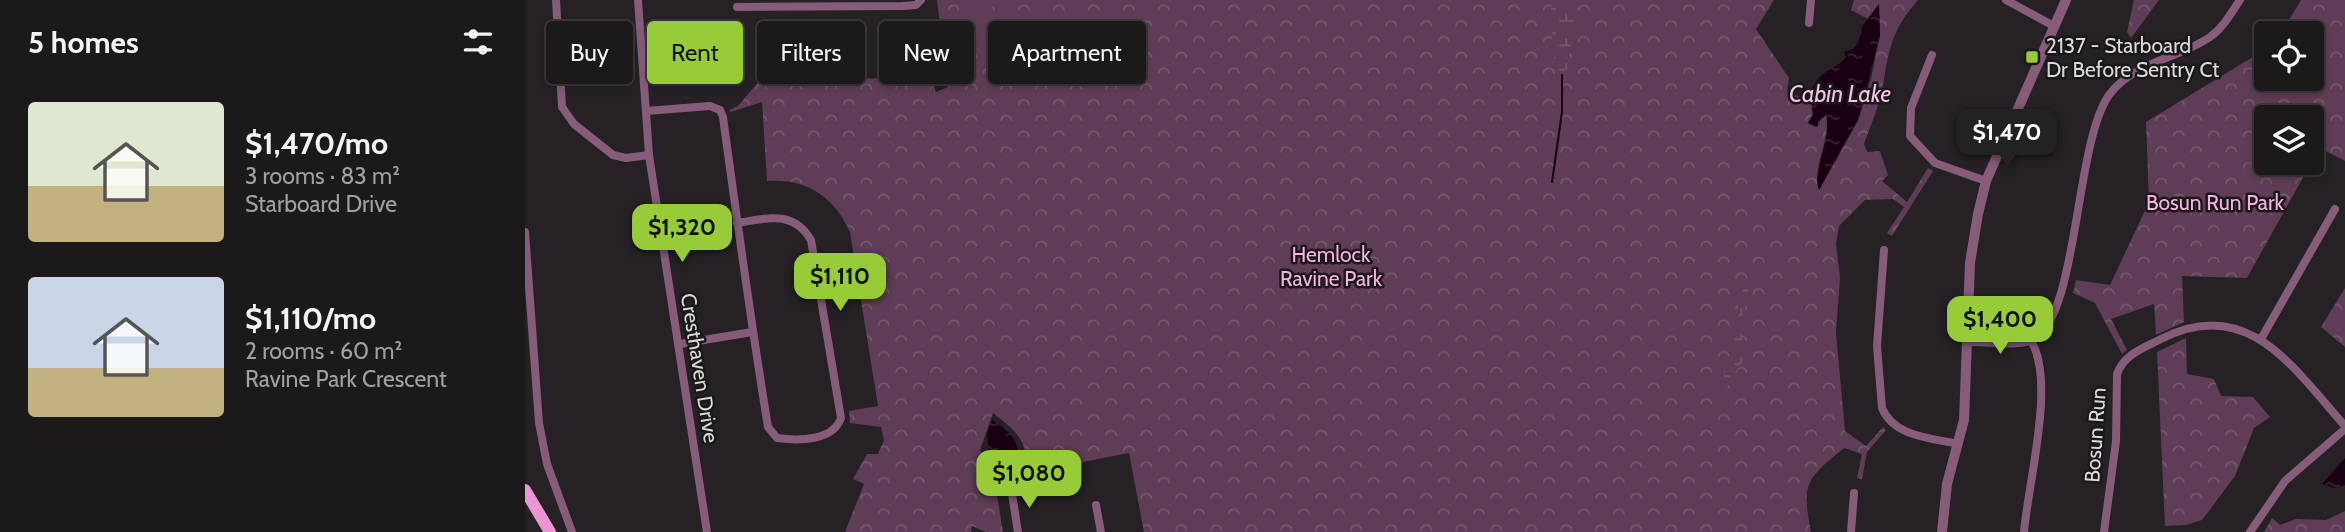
<!DOCTYPE html>
<meta charset="utf-8">
<style>
body{margin:0;font-family:Cabin,sans-serif;background:#252224;color:#f1f3f6;height:100vh;display:flex;flex-direction:column;font-size:26px;white-space:nowrap}
*{box-sizing:border-box;margin:0}
p{font-size:23px;color:#a0a0a3}
.icon{flex:none;width:38px;height:38px;fill:none;stroke:currentColor;stroke-width:2;stroke-linecap:round;stroke-linejoin:round}
.map{position:relative;flex:1;overflow:hidden}
.sheet{display:flex;flex-direction:column;background:#1c191b;width:525px}
.sheet>*{flex:none}
.top-card{position:absolute;left:21px;top:21px;width:665px;height:63px;display:flex;gap:14px}
.buttons{position:absolute;left:1729px;top:21px;display:grid;gap:14px}
.buttons a{display:grid;place-items:center;width:70px;height:70px;border-radius:7px;background:#1c191b;box-shadow:0 4px 10px #0003,0 0 0 2px #3a383a;font-size:35px}
.price{position:absolute;translate:-50% -60px;padding:0 16px;border-radius:14px;background:#97cc38;color:#111;font-size:23px;line-height:46px;filter:drop-shadow(0 2px 4px #0008)}
.price::after{content:'';position:absolute;left:50%;top:42px;width:21px;height:16px;margin-left:-10px;background:inherit;clip-path:polygon(0 0,100% 0,50% 100%)}
.price.current{background:#222;color:#fff}
ul{padding:0;list-style:none}
li{display:flex;align-items:center;gap:21px;height:175px;padding:0 28px}
li span{display:grid;place-items:center;flex:none;width:196px;height:140px;border-radius:7px;color:#555}
li>.icon{margin-inline-start:auto}
span .icon{width:84px;height:84px;fill:#fffc;stroke-width:1}
li b{font-size:30px}
h2{display:flex;justify-content:space-between;align-items:center;height:84px;padding:0 28px;font-size:30px}
.pill{padding:0 24px;border-radius:7px;background:#1c191b;box-shadow:0 4px 10px #0003,0 0 0 2px #3a383a;font-size:24px;line-height:63px}
.pill.current{background:#97cc38;color:#111}
main{display:flex;flex:1;min-height:0}
.map>svg:first-child{display:block}
.forest{fill:url(#forest-crowns)}
.wetland{fill:url(#wetland-marsh)}
.pitch{fill:#5f3d56}
.water{fill:url(#water-ripples)}
.lines{fill:none;stroke-linecap:round;stroke-linejoin:round}
.stream{stroke:#190013;stroke-width:2}
.minor{stroke:#865c7a;stroke-width:8}
.tertiary{stroke:#865c7a;stroke-width:10}
.primary{stroke:#ec94d4;stroke-width:12}
.poi-dot{fill:#97cc38;stroke:#1b181a;stroke-width:2.5}
.labels{text-anchor:middle;dominant-baseline:central;stroke-width:5;stroke-linejoin:round;paint-order:stroke}
.poi-label{font-size:21px;fill:#dbd9da;stroke:#1b181a;text-anchor:start}
.park-label{font-size:21px;fill:#f6b2e2;stroke:#1b181a}
.street-label{font-size:21px;fill:#dbd9da;stroke:#1b181a}
.water-label{font-size:23px;font-style:italic;fill:#f6c2e6;stroke:#1b181a}
</style>
<main>
<section class="sheet">
<h2>5 homes<svg class="icon" aria-label="filters" viewBox="0 0 24 24"><path d="M4 7h16M4 17h16"/><circle cx="9" cy="7" r="2"/><circle cx="15" cy="17" r="2"/></svg></h2>
<ul>
<li><span style="background:linear-gradient(#dfe7d0 60%,#c2b280 0)"><svg class="icon" aria-label="home" viewBox="0 0 24 24"><path d="M3 11l9-7 9 7M6 9v11h12V9"/></svg></span><div><b>$1,470/mo</b><p>3 rooms · 83 m²</p><p>Starboard Drive</p></div></li>
<li><span style="background:linear-gradient(#c9d6e8 65%,#c2b280 0)"><svg class="icon" aria-label="home" viewBox="0 0 24 24"><path d="M3 11l9-7 9 7M6 9v11h12V9"/></svg></span><div><b>$1,110/mo</b><p>2 rooms · 60 m²</p><p>Ravine Park Crescent</p></div></li>
</ul>
</section>
<div class="map">
<svg width="1820" height="532" viewBox="0 0 1820 532">
<defs>
<pattern id="forest-crowns" width="20" height="18" patternUnits="userSpaceOnUse" patternTransform="scale(1.75)"><rect width="20" height="18" fill="#5f3d56"/><path d="M2 6a3 3 0 1 1 6 0M12 15a3 3 0 1 1 6 0" fill="none" stroke="#75586e"/></pattern>
<pattern id="wetland-marsh" width="20" height="14" patternUnits="userSpaceOnUse" patternTransform="scale(1.75)"><rect width="20" height="14" fill="#5f3d56"/><path d="M1 5h8M5 5V1M11 12h8M15 12V8" fill="none" stroke="#75586e"/></pattern>
<pattern id="water-ripples" width="26" height="14" patternUnits="userSpaceOnUse" patternTransform="scale(1.75)"><rect width="26" height="14" fill="#190013"/><path d="M2 4q2-2 4 0t4 0M15 11q2-2 4 0t4 0" fill="none" stroke="#3a2535"/></pattern>
</defs>
<rect width="100%" height="100%" fill="#252124"/>
<g class="forest">
<path d="M 412,0 L 1249,0 L 1231,29 L 1264,78 L 1262,92 L 1286,101 L 1288,114 L 1283,123 L 1290,127 L 1300,115 L 1302,118 C 1304,141 1287,171 1294,190 L 1333,121 L 1346,79 L 1355,35 L 1354,6 L 1343,19 L 1326,10 L 1329,0 L 1393,0 C 1365,32 1364,51 1357,91 C 1353,109 1345,127 1339,144 L 1342,152 L 1355,151 L 1363,175 L 1357,181 L 1382,202 L 1403,168 L 1408,171 L 1367,236 L 1362,233 L 1379,207 L 1368,199 L 1340,200 L 1314,226 L 1311,244 L 1315,277 L 1311,333 L 1320,431 L 1341,446 L 1358,427 L 1361,430 L 1342,452 L 1337,479 L 1332,478 L 1337,454 L 1319,448 C 1282,479 1276,482 1286,532 L 619,532 L 604,453 L 522,469 L 524,487 L 489,493 L 485,467 L 489,462 L 500,463 C 503,438 485,427 468,413 L 455,450 L 468,471 L 478,532 L 461,532 L 447,526 L 446,532 L 320,532 L 339,484 L 328,479 L 342,454 L 353,454 L 359,440 L 356,427 L 325,423 L 324,411 L 353,406 L 325,232 C 309,196 281,178 242,181 L 237,102 L 206,112 L 204,110 L 213,106 L 236,79 L 407,78 L 411,92 L 423,87 Z"/>
<path d="M 1609,0 L 1634,0 L 1606,38 L 1602,32 Z"/>
<path d="M 1776,0 L 1820,0 L 1820,161 L 1795,148 L 1787,161 L 1787,117 L 1741,117 L 1741,163 L 1786,163 L 1722,278 L 1657,276 L 1659,322 L 1631,335 L 1629,304 L 1586,319 L 1602,350 L 1597,354 L 1570,303 L 1548,293 L 1551,280 L 1585,285 L 1624,202 L 1621,122 L 1741,49 L 1741,79 L 1787,79 L 1787,33 L 1756,33 Z"/>
<path d="M 1820,288 L 1820,347 L 1796,327 Z"/>
<path d="M 1661,338 L 1662,374 L 1689,379 L 1696,396 L 1728,397 L 1745,417 L 1729,428 L 1710,476 L 1677,520 L 1661,525 L 1640,526 L 1632,352 Z"/>
<path d="M 1820,511 L 1820,532 L 1739,532 L 1747,518 L 1755,525 L 1771,519 L 1801,520 Z"/>
</g>
<g class="wetland">
<path d="M 1026,0 L 1054,0 L 1041,72 L 1037,75 L 1033,74 L 1027,48 Z"/>
<path d="M 1219,287 L 1224,288 C 1222,301 1217,314 1216,328 C 1215,345 1226,362 1207,374 L 1208,383 L 1194,390 L 1190,389 L 1199,378 L 1200,360 C 1212,350 1211,343 1204,329 L 1214,314 L 1213,303 Z"/>
</g>
<path class="pitch" d="M 433,0 L 468,0 L 467,12 L 497,18 L 496,22 L 485,32 L 471,29 L 468,47 L 438,44 L 419,22 L 435,18 Z"/>
<g class="water">
<path d="M 1354,4 L 1355,35 L 1334,117 L 1294,190 C 1287,166 1308,141 1301,115 L 1293,121 L 1293,127 L 1283,123 L 1288,114 L 1284,92 C 1288,88 1290,82 1294,78 C 1303,68 1314,67 1321,57 L 1319,52 L 1328,49 L 1333,43 L 1338,25 Z"/>
<path d="M 467,420 C 479,428 493,437 493,454 L 488,458 L 480,454 L 476,461 L 471,461 L 464,455 L 462,434 Z"/>
<path d="M 1820,458 L 1820,485 L 1809,488 L 1797,484 Z"/>
</g>
<g class="lines">
<path class="stream" d="M 1027,182 L 1037,112 L 1037,75"/>
<g class="minor">
<path d="M 31,0 L 37,107 L 49,124 L 88,155 L 101,158 L 124,155"/>
<path d="M 113,0 L 124,155 L 182,532"/>
<path d="M 1481,0 L 1527,25"/>
<path d="M 212,7 L 378,6 L 391,5 L 396,0"/>
<path d="M 1284,23 L 1286,0"/>
<path d="M 1407,55 L 1386,108 L 1385,136 L 1410,163 L 1461,181"/>
<path d="M 121,111 L 185,106 L 195,110 L 198,117 C 212,220 226,324 243,427 L 252,438 C 274,441 308,441 316,418 L 286,240 C 268,210 242,218 212,223"/>
<path d="M 0,232 L 14,423 L 22,464 L 47,532"/>
<path d="M 1359,250 L 1352,346 L 1357,408 C 1369,437 1406,438 1433,444"/>
<path d="M 1736,339 L 1810,209"/>
<path d="M 1443,342 C 1462,341 1491,347 1507,340 C 1554,318 1549,145 1584,95 C 1608,62 1653,59 1685,37 C 1698,28 1706,13 1715,0"/>
<path d="M 155,344 L 227,332"/>
<path d="M 487,494 L 493,532"/>
<path d="M 571,505 L 576,532"/>
<path d="M 1326,532 L 1329,493"/>
<path d="M 1499,532 C 1503,483 1531,381 1506,341"/>
<path d="M 1579,532 L 1591,441 L 1592,374 C 1599,354 1619,348 1636,339 C 1723,294 1769,369 1820,426"/>
<path d="M 1725,532 L 1760,481 L 1820,429"/>
</g>
<path class="tertiary" d="M 1417,532 L 1422,484 L 1439,420 L 1445,263 L 1453,214 L 1461,181 L 1541,0"/>
<path class="primary" d="M 0,490 L 25,532"/>
</g>
<rect class="poi-dot" x="1500" y="50" width="14" height="14" rx="3.5"/>
<g class="labels">
<g class="poi-label">
<text x="1521" y="45">2137 - Starboard<tspan x="1521" dy="24">Dr Before Sentry Ct</tspan></text>
</g>
<g class="park-label">
<text x="1690" y="202">Bosun Run Park</text>
<text x="806" y="254">Hemlock<tspan x="806" dy="24">Ravine Park</tspan></text>
</g>
<g class="street-label">
<text transform="translate(175 368) rotate(81)">Cresthaven Drive</text>
<text transform="translate(1570 435) rotate(-86)">Bosun Run</text>
</g>
<g class="water-label">
<text x="1315" y="94">Cabin Lake</text>
</g>
</g>
</svg>
<div class="buttons">
<a><svg class="icon" aria-label="locate" viewBox="0 0 24 24"><circle cx="12" cy="12" r="6"/><path d="M12 2v4M12 18v4M2 12h4M18 12h4"/></svg></a>
<a><svg class="icon" aria-label="layers" viewBox="0 0 24 24"><path d="M12 4l9 5-9 5-9-5zM3 14l9 5 9-5"/></svg></a>
</div>
<b class="price current" style="left:1482px;top:169px">$1,470</b>
<b class="price" style="left:157px;top:264px">$1,320</b>
<b class="price" style="left:315px;top:313px">$1,110</b>
<b class="price" style="left:1475px;top:356px">$1,400</b>
<b class="price" style="left:504px;top:510px">$1,080</b>
<div class="top-card">
<a class="pill">Buy</a>
<a class="pill current">Rent</a>
<a class="pill">Filters</a>
<a class="pill">New</a>
<a class="pill">Apartment</a>
</div>
</div>
</main>
